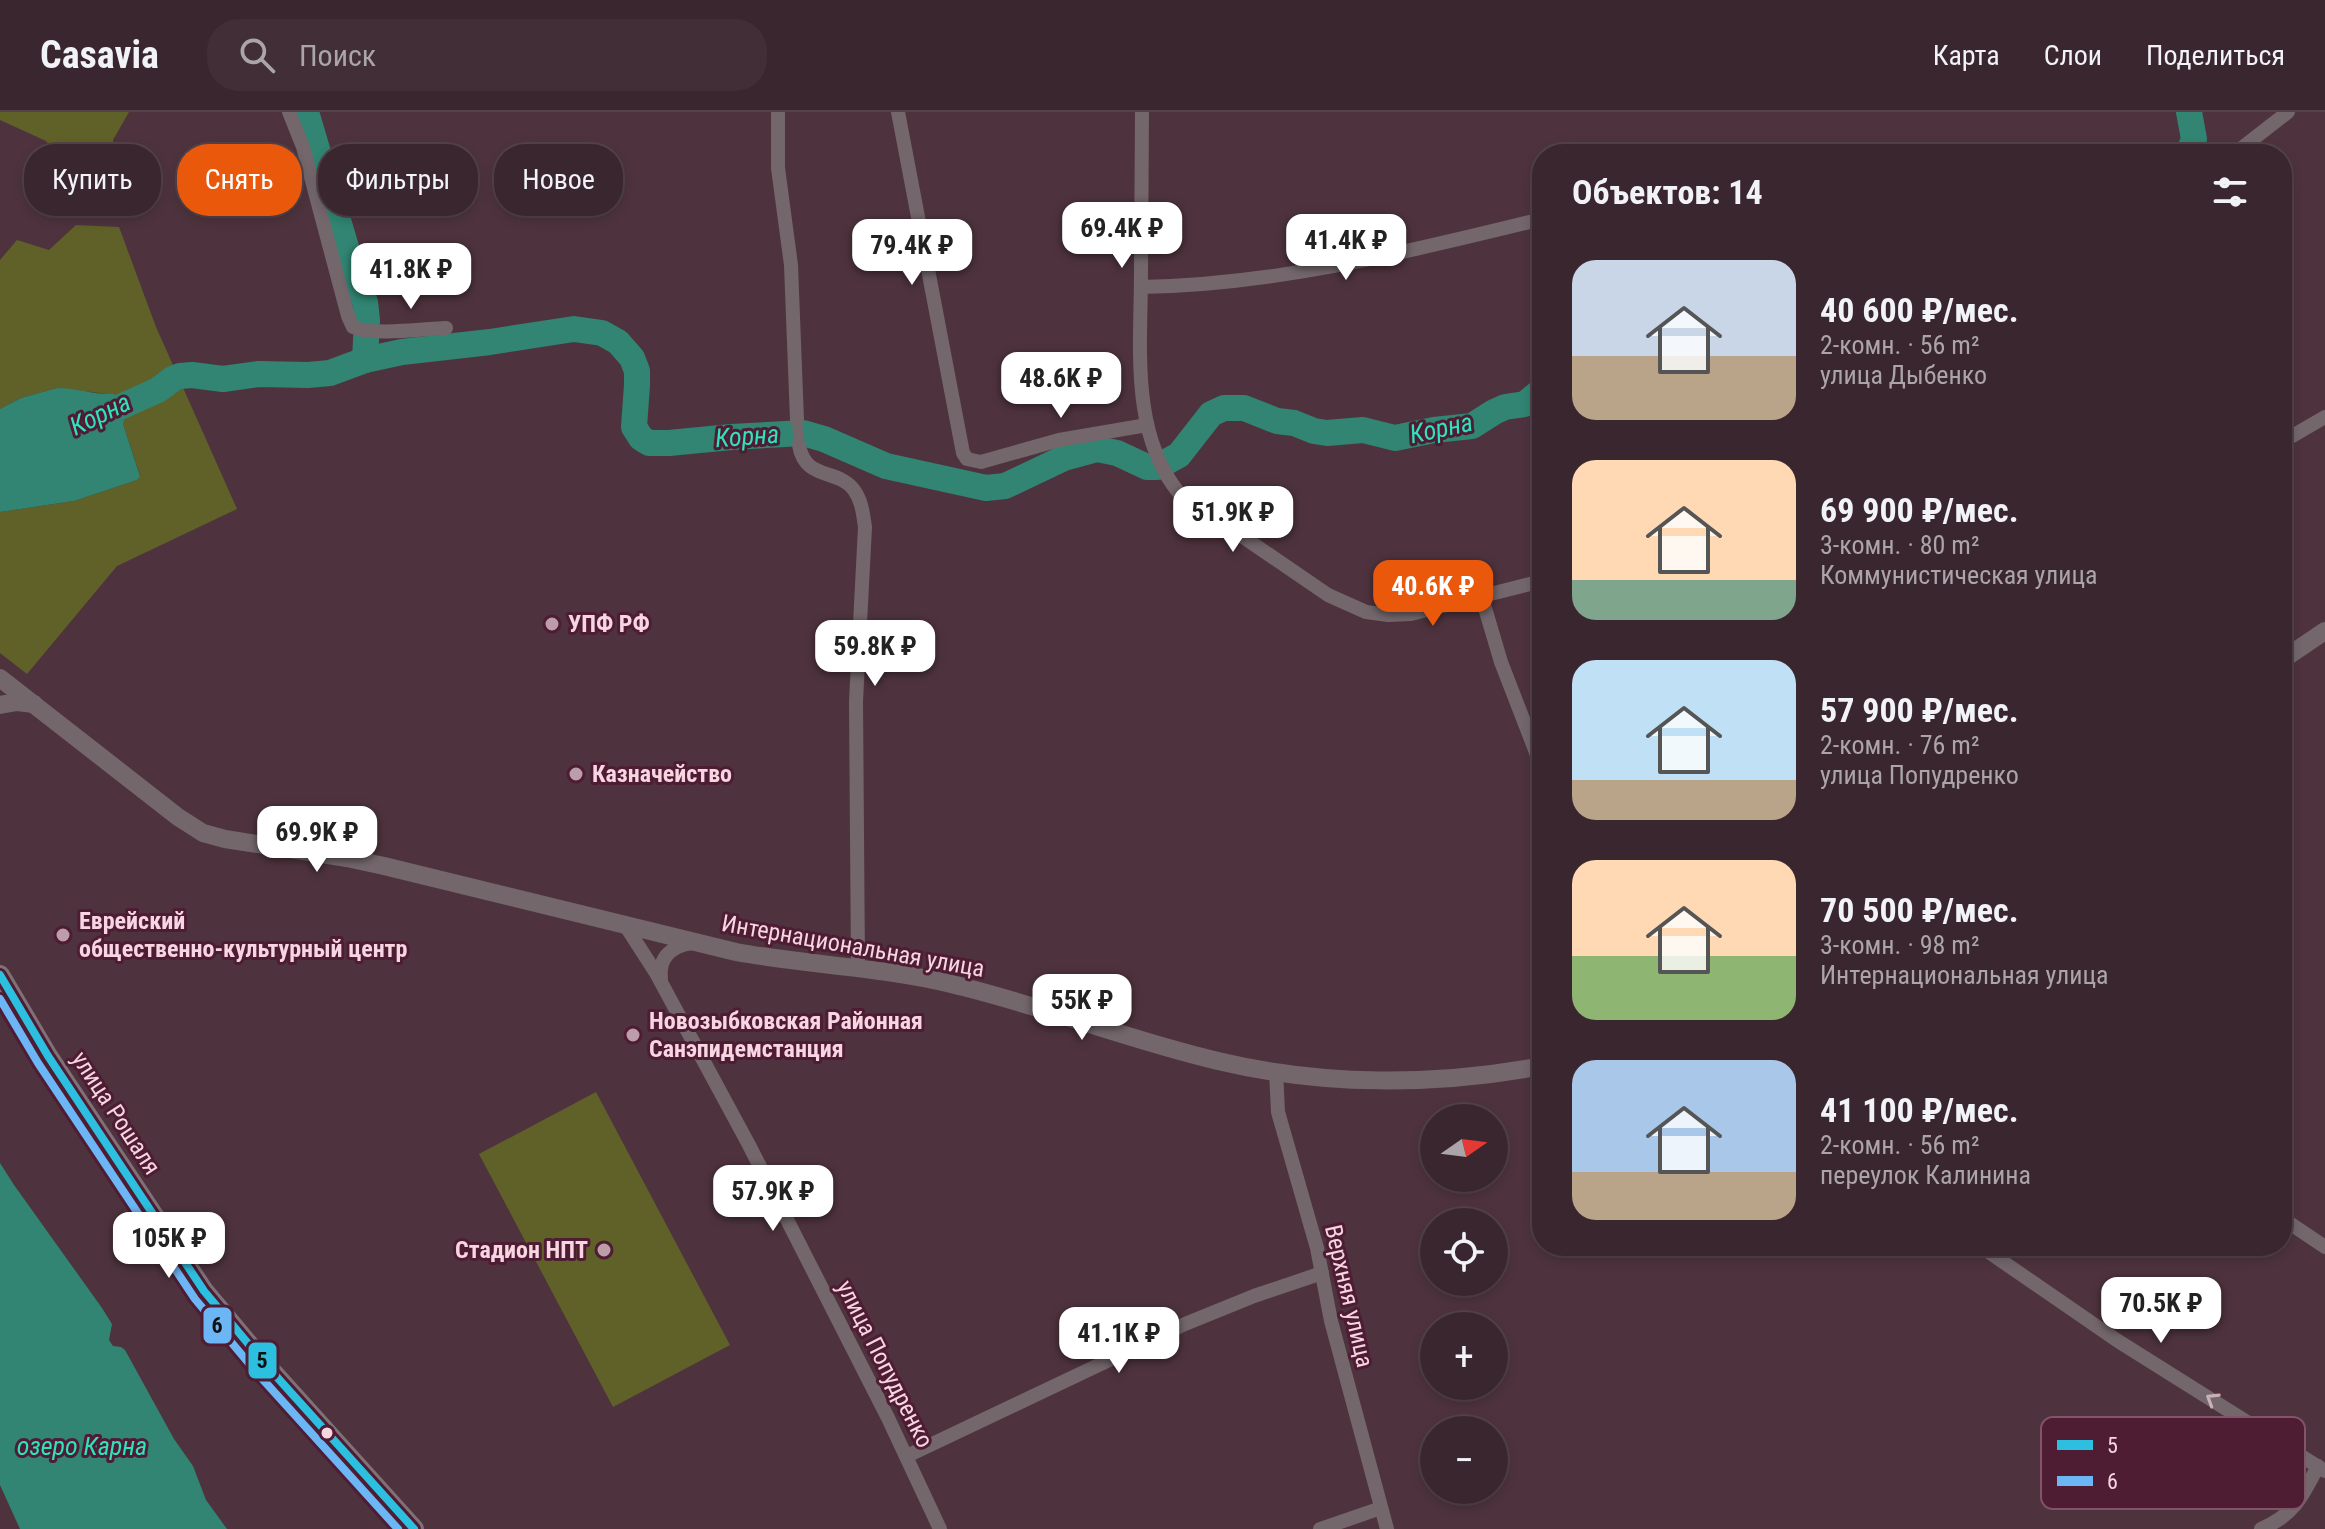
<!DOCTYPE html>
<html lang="ru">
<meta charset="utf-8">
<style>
body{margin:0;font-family:"Roboto Condensed",sans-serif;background:#412e36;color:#f1f3f6;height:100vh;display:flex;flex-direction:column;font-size:30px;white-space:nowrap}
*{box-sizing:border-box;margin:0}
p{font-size:26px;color:#aba5aa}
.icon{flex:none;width:44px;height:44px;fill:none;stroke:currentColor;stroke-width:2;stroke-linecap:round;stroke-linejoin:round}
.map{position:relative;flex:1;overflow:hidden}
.side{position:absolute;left:1532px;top:32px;width:760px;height:1112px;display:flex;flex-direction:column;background:#3a262e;border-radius:32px;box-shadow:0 4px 12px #0003,0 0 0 2px #54434a}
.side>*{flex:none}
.hud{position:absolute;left:24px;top:32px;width:760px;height:72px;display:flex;gap:16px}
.needle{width:52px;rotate:76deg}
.controls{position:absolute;left:1420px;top:992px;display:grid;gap:16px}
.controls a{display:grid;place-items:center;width:88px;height:88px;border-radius:50%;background:#3a262e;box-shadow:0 4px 12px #0003,0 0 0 2px #54434a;font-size:40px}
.price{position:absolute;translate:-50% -68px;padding:0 18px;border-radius:16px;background:#fff;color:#222;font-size:26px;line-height:52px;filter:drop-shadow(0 2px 4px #0008)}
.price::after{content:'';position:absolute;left:50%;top:48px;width:24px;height:18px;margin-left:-12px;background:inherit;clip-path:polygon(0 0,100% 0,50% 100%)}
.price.selected{background:#ea580c;color:#fff}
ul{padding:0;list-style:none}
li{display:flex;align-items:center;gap:24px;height:200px;padding:0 40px}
li span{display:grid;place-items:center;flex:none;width:224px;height:160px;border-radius:24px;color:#555}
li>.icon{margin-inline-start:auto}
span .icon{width:96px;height:96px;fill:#fffc;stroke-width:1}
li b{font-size:34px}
h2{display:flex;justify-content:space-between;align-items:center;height:96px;padding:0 40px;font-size:34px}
.tag{padding:0 28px;border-radius:32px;background:#3a262e;box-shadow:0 4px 12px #0003,0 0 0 2px #54434a;font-size:28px;line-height:72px}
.tag.selected{background:#ea580c;color:#fff}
header{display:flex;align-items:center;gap:48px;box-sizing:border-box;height:112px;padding:0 40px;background:#3a262e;border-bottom:2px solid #54434a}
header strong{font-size:38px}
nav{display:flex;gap:44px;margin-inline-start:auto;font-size:28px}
.search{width:560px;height:72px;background:#412e36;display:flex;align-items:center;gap:20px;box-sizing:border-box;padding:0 28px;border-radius:32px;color:#aba5aa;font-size:30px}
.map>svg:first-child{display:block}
.green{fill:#5f6128}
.water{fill:#318572}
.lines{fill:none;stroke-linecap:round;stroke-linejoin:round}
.river{stroke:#318572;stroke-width:26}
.pedestrian{stroke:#73676c;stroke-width:10}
.minor{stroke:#73676c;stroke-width:14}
.tertiary{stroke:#73676c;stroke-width:18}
.secondary{stroke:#7f7177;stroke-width:20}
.bus-1-casing{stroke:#4e1c33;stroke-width:14}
.bus-2-casing{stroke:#4e1c33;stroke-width:14}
.bus-1{stroke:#2dbfdf;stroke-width:8}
.bus-2{stroke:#6db6f5;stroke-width:8}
.oneway{stroke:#c9afb8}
.poi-dot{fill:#bc9da8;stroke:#4e1c33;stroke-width:3}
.bus-dot{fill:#f7d6e1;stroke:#4e1c33;stroke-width:3}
.labels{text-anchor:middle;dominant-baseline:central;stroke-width:6;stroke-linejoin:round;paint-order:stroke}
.poi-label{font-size:24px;font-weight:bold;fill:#f7d6e1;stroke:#4e1c33;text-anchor:start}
.street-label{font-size:24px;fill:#f7d6e1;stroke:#4e1c33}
.water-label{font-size:26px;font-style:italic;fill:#2ee3be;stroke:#4e1c33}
.key{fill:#4e1c33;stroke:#815467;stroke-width:2}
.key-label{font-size:22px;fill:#f7d6e1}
.line-badge{stroke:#4e1c33;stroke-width:3}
.pale-badge-label{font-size:22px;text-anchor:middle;font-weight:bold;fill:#111}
</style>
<header>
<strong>Casavia</strong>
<div class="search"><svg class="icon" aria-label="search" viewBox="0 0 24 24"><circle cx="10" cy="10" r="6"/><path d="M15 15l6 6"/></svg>Поиск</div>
<nav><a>Карта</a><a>Слои</a><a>Поделиться</a></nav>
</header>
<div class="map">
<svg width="2325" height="1417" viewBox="0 0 2325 1417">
<rect width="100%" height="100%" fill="#4e333e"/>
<g class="green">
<path d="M 0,0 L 129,0 L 113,28 L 121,79 L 63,90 L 54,39 L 46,29 L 0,8 Z"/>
<path d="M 76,113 L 119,115 L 156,215 L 237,397 L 117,454 L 27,562 L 0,541 L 0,400 L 74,389 L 137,368 L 140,363 L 123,312 L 108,282 L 57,276 L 21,286 L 0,297 L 0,148 L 17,128 L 49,138 Z"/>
<path d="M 596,980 L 730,1233 L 613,1295 L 479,1042 Z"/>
</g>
<g class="water">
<path d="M 57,276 C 77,276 95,283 114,282 L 124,306 L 123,312 L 140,364 L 137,368 L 74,389 L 0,400 L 0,297 L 21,286 Z"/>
<path d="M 0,1051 L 14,1073 L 102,1196 L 112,1212 L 109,1228 L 113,1234 L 121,1235 L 125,1238 L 174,1327 L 193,1354 L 206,1388 L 227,1417 L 20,1417 L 0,1373 Z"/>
</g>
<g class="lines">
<g class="river">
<path d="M 306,0 L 348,142 L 365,190 L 367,208 L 365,248"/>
<path d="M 2188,42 L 2194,27 L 2189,0"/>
<path d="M 87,310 L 158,278 L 174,266 L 180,264 L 192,263 L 223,267 L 259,262 L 308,263 L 330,261 L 365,248 L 402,240 L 490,230 L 574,217 L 602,221 L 618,230 L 632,246 L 637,259 L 637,273 L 634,315 L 641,326 L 649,331 L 669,331 L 731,325 L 803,321 L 824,327 L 886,354 L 986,376 L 1005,374 L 1064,346 L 1097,337 L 1117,341 L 1147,355 L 1157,355 L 1179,343 L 1211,302 L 1224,296 L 1244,296 L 1277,309 L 1294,311 L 1314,319 L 1327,321 L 1363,318 L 1395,326 L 1434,318 L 1472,314 L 1494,300 L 1505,295 L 1525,292 L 1542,278"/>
</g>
<path class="pedestrian" d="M 797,308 L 799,333"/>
<g class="minor">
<path d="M 289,0 L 303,35 L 348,204 L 353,215 C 372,224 422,217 446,216"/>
<path d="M 778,0 L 778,56 L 791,153 L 797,308"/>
<path d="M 898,0 L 963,341 L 967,347 L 981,350 L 1059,328 L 1147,313"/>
<path d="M 1142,0 C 1142,54 1141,107 1141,161 C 1141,233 1130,321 1179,381 L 1328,483 L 1366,500 L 1388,503 L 1411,502 L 1542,469"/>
<path d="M 2234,42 L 2288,0"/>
<path d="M 1141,175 C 1277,173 1411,139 1542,107"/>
<path d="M 2282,330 L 2325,305"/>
<path d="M 799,333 C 805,369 838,356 854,378 C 862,389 863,402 865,415 L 856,589 L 858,856"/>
<path d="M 1482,486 L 1501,550 L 1542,656"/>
<path d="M 625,813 L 656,861 L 749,1033 L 888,1306 L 940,1417"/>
<path d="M 661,867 C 658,845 672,834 692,831"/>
<path d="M 1276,959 L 1278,1000 L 1317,1136 L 1331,1209 L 1387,1417"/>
<path d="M 2282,1106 L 2325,1135"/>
<path d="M 1980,1134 L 2118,1229 L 2325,1359"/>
<path d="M 907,1344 L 1185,1212 L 1254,1184 L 1322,1161"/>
<path d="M 1320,1417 L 1381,1396"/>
<path d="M 2261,1417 C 2294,1403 2302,1385 2318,1354"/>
</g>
<g class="tertiary">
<path d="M 2282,548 L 2325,519"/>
<path d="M 0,566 L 178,705 L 203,721 L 225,727 L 347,746 L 384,754 L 736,840 C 807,853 880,855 951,872 C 1041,893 1128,928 1218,949 C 1323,974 1436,974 1542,954"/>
<path d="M 0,593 L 17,590 L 34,592"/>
</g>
<path class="secondary" d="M 0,863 L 48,944 L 204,1179 L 266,1253 L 414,1417"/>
<g class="bus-1-casing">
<path id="bus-1" d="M 0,863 L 48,944 L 204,1179 L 266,1253 L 414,1417"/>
</g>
<g class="bus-2-casing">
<path id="bus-2" d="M 0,887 L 38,951 L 195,1187 L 257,1261 L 398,1417"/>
</g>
<use href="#bus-1" class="bus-1"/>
<use href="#bus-2" class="bus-2"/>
</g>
<defs><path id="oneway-chevron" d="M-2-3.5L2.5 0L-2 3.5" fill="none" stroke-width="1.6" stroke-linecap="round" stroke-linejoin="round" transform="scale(2)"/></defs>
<use class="oneway" href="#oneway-chevron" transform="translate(2212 1287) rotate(-148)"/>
<g class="poi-dot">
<circle cx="552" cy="512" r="8"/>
<circle cx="576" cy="662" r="8"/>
<circle cx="63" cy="823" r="8"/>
<circle cx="633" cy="923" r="8"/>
<circle cx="604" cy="1138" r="8"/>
</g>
<circle class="bus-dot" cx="327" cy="1321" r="7"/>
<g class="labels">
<g class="poi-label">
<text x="568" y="512">УПФ РФ</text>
<text x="592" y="662">Казначейство</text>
<text x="79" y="809">Еврейский<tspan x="79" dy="28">общественно-культурный центр</tspan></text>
<text x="649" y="909">Новозыбковская Районная<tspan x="649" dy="28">Санэпидемстанция</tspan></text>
<text x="588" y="1138" text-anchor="end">Стадион НПТ</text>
</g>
<g class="street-label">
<text transform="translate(853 834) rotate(10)">Интернациональная улица</text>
<text transform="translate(116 1001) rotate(57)">улица Рошаля</text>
<text transform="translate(1349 1184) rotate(77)">Верхняя улица</text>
<text transform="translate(885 1252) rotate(63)">улица Попудренко</text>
</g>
<g class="water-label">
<text transform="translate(100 302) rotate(-26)">Корна</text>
<text transform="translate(1441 316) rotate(-12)">Корна</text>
<text transform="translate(747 324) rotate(-4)">Корна</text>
<text x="82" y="1334">озеро Карна</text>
</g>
</g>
<rect x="2041" y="1305" width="264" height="92" rx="12" class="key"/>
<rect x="2057" y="1328" width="36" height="10" fill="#2dbfdf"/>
<rect x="2057" y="1364" width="36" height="10" fill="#6db6f5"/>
<g class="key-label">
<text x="2107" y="1341">5</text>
<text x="2107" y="1377">6</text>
</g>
<g class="line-badge">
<rect x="202" y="1194" width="31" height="39" rx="8" fill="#6db6f5"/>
<rect x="247" y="1229" width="31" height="39" rx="8" fill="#2dbfdf"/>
</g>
<g class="pale-badge-label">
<text x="217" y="1221">6</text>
<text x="262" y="1256">5</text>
</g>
</svg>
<div class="controls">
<a><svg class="needle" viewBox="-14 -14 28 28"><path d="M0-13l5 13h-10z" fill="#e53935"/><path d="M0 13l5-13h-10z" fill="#aba5aa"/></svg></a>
<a><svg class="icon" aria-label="locate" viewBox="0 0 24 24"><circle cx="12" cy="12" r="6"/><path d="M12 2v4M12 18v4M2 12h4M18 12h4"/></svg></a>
<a>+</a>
<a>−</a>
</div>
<b class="price" style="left:1122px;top:158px">69.4K ₽</b>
<b class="price" style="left:1346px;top:170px">41.4K ₽</b>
<b class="price" style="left:912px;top:175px">79.4K ₽</b>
<b class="price" style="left:411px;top:199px">41.8K ₽</b>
<b class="price" style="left:1061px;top:308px">48.6K ₽</b>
<b class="price" style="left:1233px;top:442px">51.9K ₽</b>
<b class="price selected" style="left:1433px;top:516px">40.6K ₽</b>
<b class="price" style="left:875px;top:576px">59.8K ₽</b>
<b class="price" style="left:317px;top:762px">69.9K ₽</b>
<b class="price" style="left:1082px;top:930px">55K ₽</b>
<b class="price" style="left:773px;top:1121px">57.9K ₽</b>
<b class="price" style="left:169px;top:1168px">105K ₽</b>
<b class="price" style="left:2161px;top:1233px">70.5K ₽</b>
<b class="price" style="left:1119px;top:1263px">41.1K ₽</b>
<div class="hud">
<a class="tag">Купить</a>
<a class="tag selected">Снять</a>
<a class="tag">Фильтры</a>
<a class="tag">Новое</a>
</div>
<section class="side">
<h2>Объектов: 14<svg class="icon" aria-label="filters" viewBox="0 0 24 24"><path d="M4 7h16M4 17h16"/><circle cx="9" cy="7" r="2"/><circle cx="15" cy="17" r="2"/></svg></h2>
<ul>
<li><span style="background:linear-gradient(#c9d6e8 60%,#b9a48a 0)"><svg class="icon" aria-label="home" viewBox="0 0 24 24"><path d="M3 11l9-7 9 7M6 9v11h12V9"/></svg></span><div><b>40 600 ₽/мес.</b><p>2-комн. · 56 m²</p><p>улица Дыбенко</p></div></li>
<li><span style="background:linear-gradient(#ffd9b3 75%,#7fa58c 0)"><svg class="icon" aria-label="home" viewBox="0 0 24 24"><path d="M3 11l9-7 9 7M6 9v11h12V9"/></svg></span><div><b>69 900 ₽/мес.</b><p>3-комн. · 80 m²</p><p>Коммунистическая улица</p></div></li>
<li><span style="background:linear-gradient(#bfe0f5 75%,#b9a48a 0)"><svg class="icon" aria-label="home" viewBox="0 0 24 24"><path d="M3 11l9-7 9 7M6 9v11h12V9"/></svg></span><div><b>57 900 ₽/мес.</b><p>2-комн. · 76 m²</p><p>улица Попудренко</p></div></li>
<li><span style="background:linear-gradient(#ffd9b3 60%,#8fb573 0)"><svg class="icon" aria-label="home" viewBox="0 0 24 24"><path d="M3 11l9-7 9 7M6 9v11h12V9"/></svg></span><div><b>70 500 ₽/мес.</b><p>3-комн. · 98 m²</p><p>Интернациональная улица</p></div></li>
<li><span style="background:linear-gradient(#a9c7e8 70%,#b9a48a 0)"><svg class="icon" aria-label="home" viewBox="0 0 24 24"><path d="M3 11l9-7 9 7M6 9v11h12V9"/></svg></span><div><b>41 100 ₽/мес.</b><p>2-комн. · 56 m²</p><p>переулок Калинина</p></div></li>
</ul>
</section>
</div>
